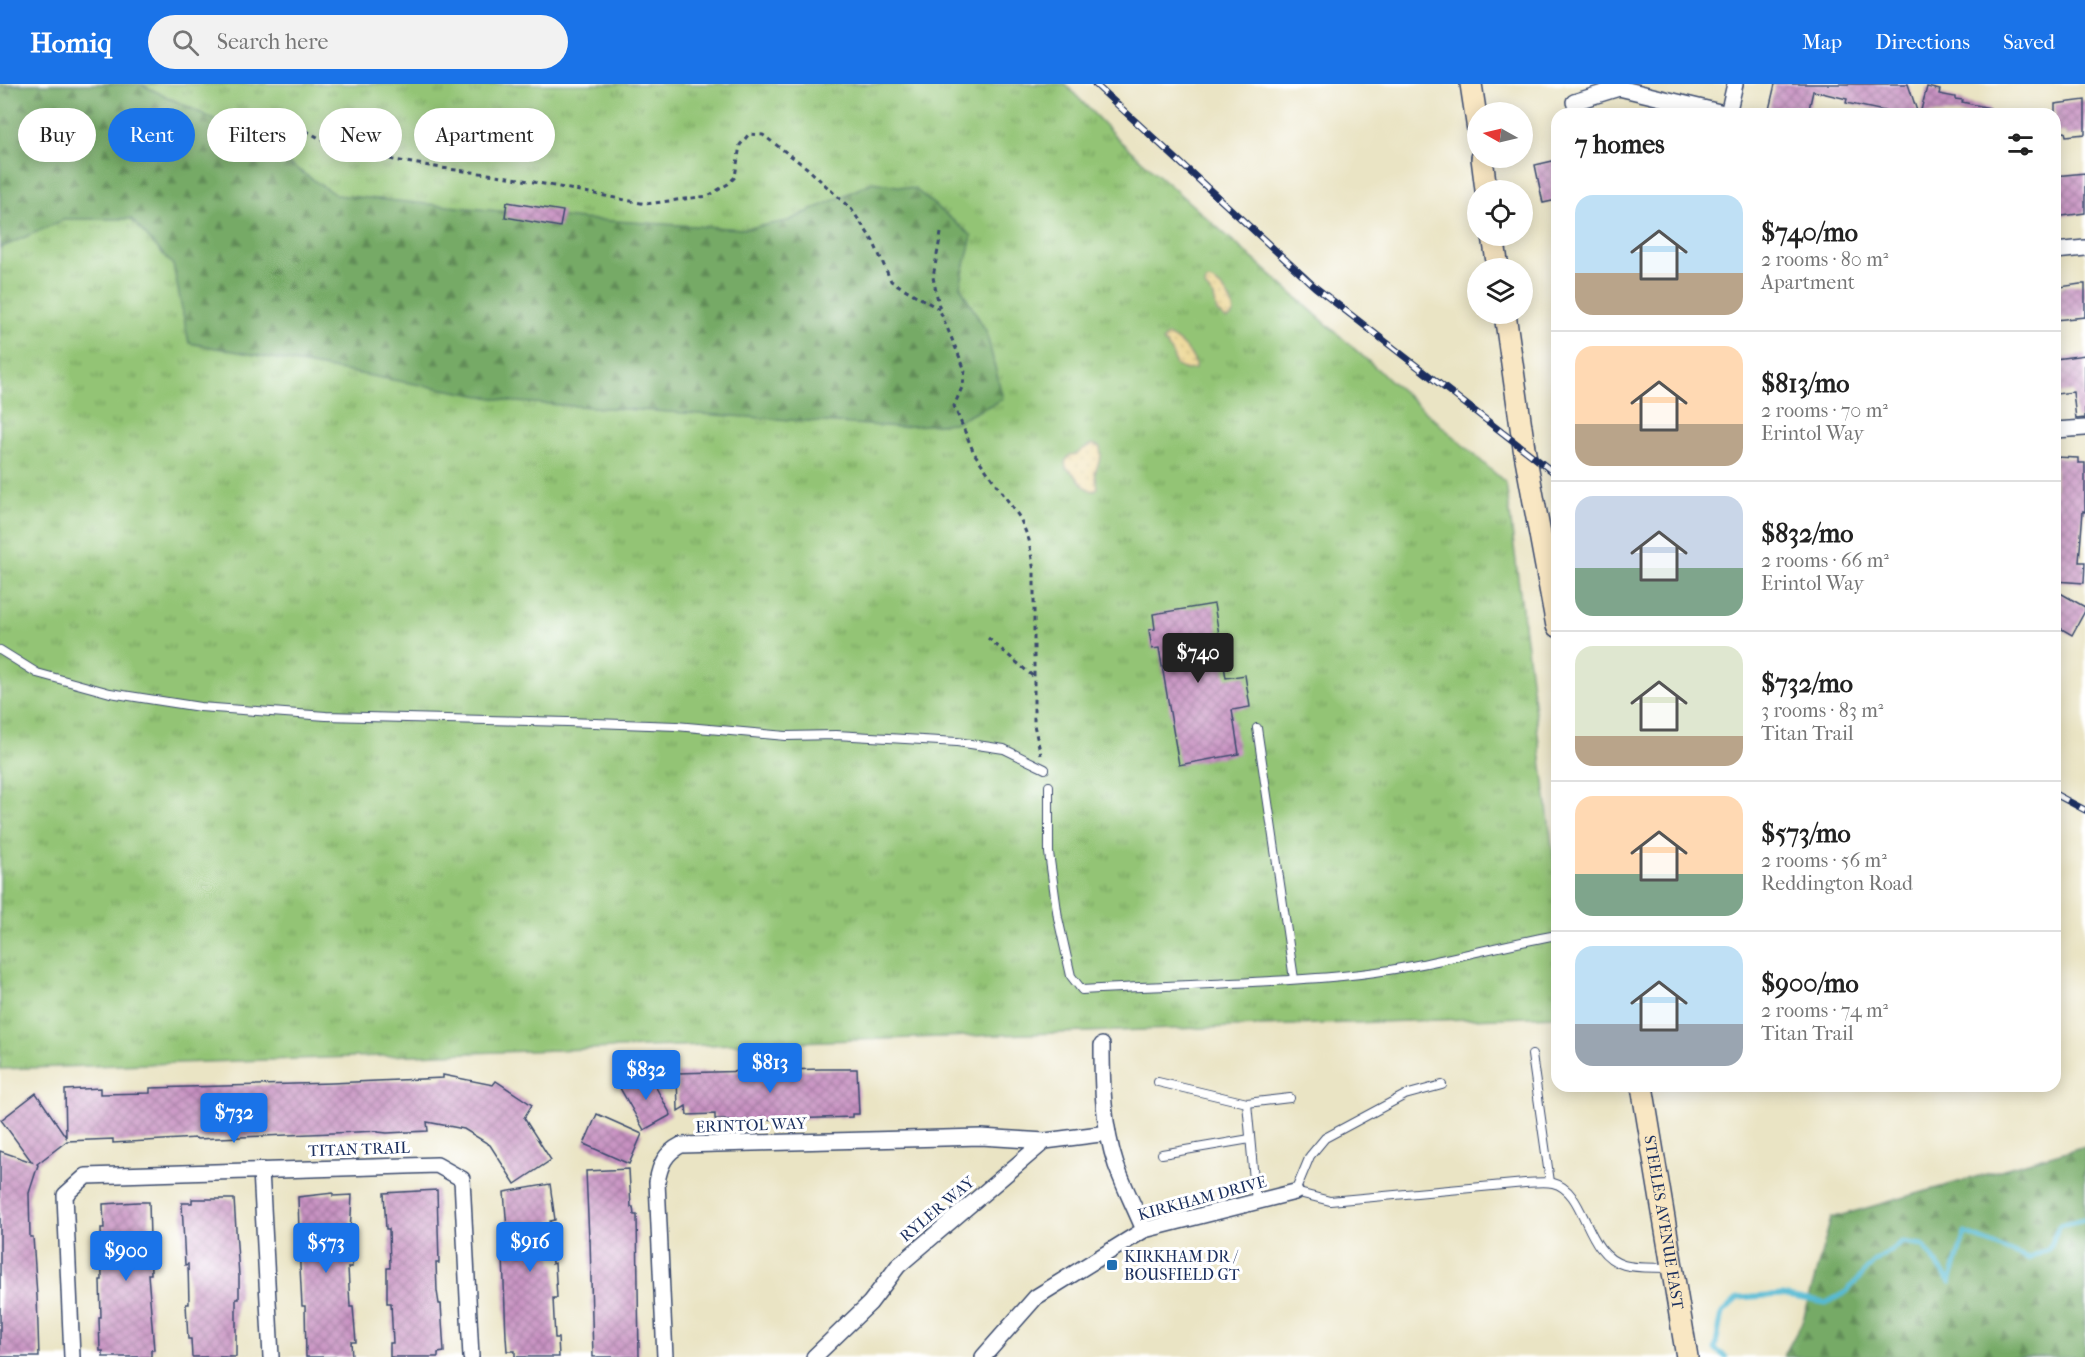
<!DOCTYPE html>
<meta charset="utf-8">
<style>
body{margin:0;font-family:"IM FELL French Canon",serif;background:#f2f2f2;color:#222;height:100vh;display:flex;flex-direction:column;font-size:22px;white-space:nowrap}
*{box-sizing:border-box;margin:0}
p{font-size:20px;color:#767676}
.icon{flex:none;width:33px;height:33px;fill:none;stroke:currentColor;stroke-width:2;stroke-linecap:round;stroke-linejoin:round}
.map{position:relative;flex:1;overflow:hidden}
.details{position:absolute;left:1551px;top:24px;width:510px;height:984px;display:flex;flex-direction:column;background:#fff;border-radius:18px;box-shadow:0 3px 15px #0003}
.details>*{flex:none}
.guide{position:absolute;left:18px;top:24px;width:570px;height:54px;display:flex;gap:12px}
.needle{width:39px;rotate:278deg}
.fabs{position:absolute;left:1467px;top:18px;display:grid;gap:12px}
.fabs a{display:grid;place-items:center;width:66px;height:66px;border-radius:50%;background:#fff;box-shadow:0 3px 15px #0003;font-size:30px}
.price{position:absolute;translate:-50% -51px;padding:0 14px;border-radius:6px;background:#1a73e8;color:#fff;font-size:20px;line-height:39px;filter:drop-shadow(0 2px 3px #0008)}
.price::after{content:'';position:absolute;left:50%;top:36px;width:18px;height:14px;margin-left:-9px;background:inherit;clip-path:polygon(0 0,100% 0,50% 100%)}
.price.current{background:#222;color:#fff}
ul{padding:0;list-style:none}
li{display:flex;align-items:center;gap:18px;height:150px;padding:0 24px}
li+li{border-top:2px solid #e0e0e0}
li span{display:grid;place-items:center;flex:none;width:168px;height:120px;border-radius:18px;color:#555}
li>.icon{margin-inline-start:auto}
span .icon{width:72px;height:72px;fill:#fffc;stroke-width:1}
li b{font-size:26px}
h2{display:flex;justify-content:space-between;align-items:center;height:72px;padding:0 24px;font-size:26px}
.chip{padding:0 21px;border-radius:27px;background:#fff;box-shadow:0 3px 15px #0003;font-size:21px;line-height:54px}
.chip.current{background:#1a73e8;color:#fff}
header{display:flex;align-items:center;gap:36px;box-sizing:border-box;height:84px;padding:0 30px;background:#1a73e8;color:#fff}
header strong{font-size:28px}
nav{display:flex;gap:33px;margin-inline-start:auto;font-size:21px}
.search{width:420px;height:54px;background:#f2f2f2;display:flex;align-items:center;gap:15px;box-sizing:border-box;padding:0 21px;border-radius:33px;color:#767676;font-size:22px}
.map>svg:first-child{display:block}
.grass{fill:url(#grass-tufts);stroke:#577a69;stroke-width:1.5}
.forest{fill:url(#forest-firs);stroke:#486c62;stroke-width:1.5}
.sand{fill:url(#sand-dots);stroke:#84847e;stroke-width:1.5}
.lines{fill:none;stroke-linecap:round;stroke-linejoin:round}
.stream{stroke:#54bad3;stroke-width:5}
.building{fill:url(#building-cross-hatch)}
.lane-casing{stroke:#3a4a6d;stroke-width:10}
.street-casing{stroke:#3a4a6d;stroke-width:18}
.secondary-casing{stroke:#3a4a6d;stroke-width:24}
.path{stroke:#3a4a6d;stroke-width:3;stroke-dasharray:4.5 4.5;stroke-linecap:butt}
.lane{stroke:#fff;stroke-width:8}
.street{stroke:#fff;stroke-width:15}
.secondary{stroke:#f9e7c3;stroke-width:21}
.rail-casing{stroke:#1b2f5e;stroke-width:7}
.rail{stroke:#fff;stroke-width:4.5;stroke-dasharray:14;stroke-linecap:butt}
.poi-dot{fill:#1f6fb2;stroke:#fff;stroke-width:2}
.labels{text-anchor:middle;dominant-baseline:central;stroke-width:6;stroke-linejoin:round;paint-order:stroke}
.street-label{font-size:16px;fill:#1b2f5e;stroke:#fff}
.poi-label{font-size:16px;fill:#1b2f5e;stroke:#fff;text-anchor:start}
</style>
<header>
<strong>Homiq</strong>
<div class="search"><svg class="icon" aria-label="search" viewBox="0 0 24 24"><circle cx="10" cy="10" r="6"/><path d="M15 15l6 6"/></svg>Search here</div>
<nav><a>Map</a><a>Directions</a><a>Saved</a></nav>
</header>
<div class="map">
<svg width="2085" height="1273" viewBox="0 0 2085 1273">
<defs>
<pattern id="grass-tufts" width="24" height="20" patternUnits="userSpaceOnUse" patternTransform="scale(1.5)"><rect width="24" height="20" fill="#93c474"/><path d="M3 7l-1-3M5 7V3M7 7l1-3M15 17l-1-3M17 17v-4M19 17l1-3" fill="none" stroke="#77a062"/></pattern>
<pattern id="forest-firs" width="22" height="20" patternUnits="userSpaceOnUse" patternTransform="scale(1.5)"><rect width="22" height="20" fill="#76aa66"/><path d="M5 1l3.5 6h-7zM16 11l3.5 6h-7z" fill="#608b57"/></pattern>
<pattern id="sand-dots" width="8" height="8" patternUnits="userSpaceOnUse" patternTransform="scale(1.5)"><rect width="8" height="8" fill="#eeda9e"/><path d="M2 2h.1M6 6h.1" fill="none" stroke="#ccbb8a" stroke-width="1.8" stroke-linecap="round"/></pattern>
<pattern id="building-cross-hatch" width="8" height="8" patternUnits="userSpaceOnUse" patternTransform="scale(1.5)"><rect width="8" height="8" fill="#c791c1"/><path d="M0 0l8 8M0 8l8-8" fill="none" stroke="#a177a0"/></pattern>
</defs>
<rect width="100%" height="100%" fill="#fff"/>
<filter id="ink" filterUnits="userSpaceOnUse"><feTurbulence type="fractalNoise" baseFrequency=".0167" numOctaves="2"/><feDisplacementMap in="SourceGraphic" scale="12" xChannelSelector="R" yChannelSelector="G"/><feConvolveMatrix kernelMatrix="1 2 1 2 8 2 1 2 1" color-interpolation-filters="sRGB"/></filter>
<filter id="wash" filterUnits="userSpaceOnUse"><feTurbulence type="fractalNoise" baseFrequency=".008" numOctaves="4" result="noise"/><feDisplacementMap in="SourceGraphic" scale="24" xChannelSelector="R" yChannelSelector="G"/><feGaussianBlur stdDeviation="1.35" result="paint"/><feColorMatrix in="noise" values="0 0 0 0 0 0 0 0 0 0 0 0 0 0 0 0 0 1.4 0 .05"/><feComposite in="paint" operator="in"/></filter>
<g filter="url(#wash)">
<rect width="100%" height="100%" fill="#eae4c4"/>
<path class="grass" d="M 0,0 L 1065,0 L 1121,58 L 1506,399 L 1557,800 L 1557,932 L 0,985 Z"/>
<g class="forest">
<path d="M 27,0 L 140,0 L 243,49 L 336,111 L 582,135 L 743,145 L 788,137 L 873,98 L 915,105 L 972,152 L 960,202 L 986,247 L 1003,315 L 954,339 L 899,343 L 515,318 L 189,259 L 173,181 L 131,135 L 66,135 L 0,164 L 0,3 Z"/>
<path d="M 2085,1062 L 2085,1273 L 1783,1273 L 1803,1236 L 1831,1134 Z"/>
</g>
<g class="sand">
<path d="M 1209,196 C 1221,199 1232,215 1234,228 L 1231,233 L 1226,235 L 1217,228 L 1214,213 L 1205,203 L 1206,197 Z"/>
<path d="M 1167,251 C 1178,255 1197,272 1195,285 L 1186,286 L 1176,282 L 1172,268 L 1163,257 Z"/>
<path d="M 1093,360 L 1100,363 L 1101,372 L 1095,389 L 1098,404 L 1093,407 C 1081,404 1078,390 1066,384 L 1065,378 L 1070,371 L 1077,370 L 1083,365 Z"/>
</g>
<g class="lines">
<path class="stream" d="M 1726,1273 L 1715,1265 L 1722,1229 L 1738,1214 L 1782,1211 L 1826,1219 L 1846,1208 L 1874,1178 L 1903,1158 L 1923,1161 L 1950,1198 L 1965,1149 L 2028,1175 L 2048,1165 L 2060,1141 L 2085,1135"/>
</g>
<g id="blocks">
<g class="building">
<path d="M 1775,0 L 1908,0 L 1918,30 L 1889,30 L 1889,28 L 1846,19 L 1847,15 L 1813,7 L 1808,30 L 1768,30 Z"/>
<path d="M 1927,3 L 1940,6 L 1939,10 L 1955,13 L 1955,15 L 1963,16 L 1962,18 L 1990,24 L 1989,30 L 1920,30 Z"/>
<path d="M 2085,16 L 2085,50 L 2066,52 L 2065,48 L 2055,49 L 2055,20 Z"/>
<path d="M 1557,76 L 1557,116 L 1543,119 L 1535,81 Z"/>
<path d="M 2085,89 L 2085,129 L 2055,133 L 2055,92 Z"/>
<path d="M 507,118 L 563,127 L 560,143 L 505,133 Z"/>
<path d="M 2080,200 L 2085,200 L 2085,233 L 2055,236 L 2055,207 L 2061,207 L 2060,203 Z"/>
<path d="M 2085,271 L 2085,334 L 2076,335 L 2073,308 L 2056,310 L 2055,275 Z"/>
<path d="M 2055,373 L 2078,374 L 2078,379 L 2085,379 L 2085,428 L 2083,427 L 2079,478 L 2085,478 L 2084,499 L 2055,497 Z"/>
<path d="M 2055,506 L 2085,523 L 2085,527 L 2072,551 L 2055,541 Z"/>
<path d="M 1214,520 L 1226,594 L 1245,591 L 1250,623 L 1232,626 L 1239,670 L 1179,681 L 1159,564 L 1152,565 L 1149,546 L 1155,545 L 1153,530 Z"/>
<path d="M 821,985 L 857,985 L 859,1030 L 852,1030 L 852,1033 L 726,1037 L 725,1035 L 715,1035 L 715,1030 L 687,1031 L 686,1022 L 678,1027 L 677,989 Z"/>
<path d="M 648,989 L 671,1031 L 644,1046 L 620,1004 Z"/>
<path d="M 443,991 L 493,1001 L 496,997 L 532,1021 L 524,1034 L 551,1076 L 515,1100 L 490,1061 L 464,1045 L 427,1038 L 428,1047 L 387,1049 L 378,1048 L 378,1047 L 197,1055 L 196,1054 L 113,1059 L 113,1055 L 67,1057 L 37,1080 L 38,1081 L 29,1109 L 30,1153 L 33,1153 L 37,1212 L 39,1273 L 0,1273 L 0,1067 L 32,1078 L 1,1036 L 36,1009 L 66,1053 L 65,1006 L 100,1004 L 100,1010 L 150,1009 L 150,1004 L 332,999 L 443,994 Z"/>
<path d="M 597,1030 L 642,1050 L 629,1080 L 584,1060 Z"/>
<path d="M 629,1085 L 631,1123 L 633,1123 L 634,1131 L 637,1131 L 639,1273 L 593,1273 L 590,1155 L 589,1155 L 586,1087 Z"/>
<path d="M 550,1100 L 555,1136 L 550,1137 L 552,1180 L 555,1179 L 557,1214 L 553,1214 L 555,1254 L 558,1254 L 559,1273 L 515,1273 L 515,1267 L 507,1267 L 506,1253 L 502,1145 L 507,1145 L 504,1108 Z"/>
<path d="M 437,1106 L 439,1179 L 436,1179 L 437,1207 L 439,1220 L 441,1220 L 444,1268 L 438,1269 L 438,1273 L 390,1273 L 390,1259 L 393,1259 L 391,1219 L 387,1219 L 387,1184 L 390,1184 L 389,1145 L 386,1145 L 384,1109 Z"/>
<path d="M 333,1109 L 333,1112 L 352,1111 L 350,1150 L 352,1183 L 348,1183 L 350,1223 L 353,1223 L 356,1258 L 351,1258 L 352,1273 L 306,1273 L 305,1222 L 302,1222 L 300,1183 L 298,1113 Z"/>
<path d="M 192,1115 L 234,1115 L 239,1192 L 239,1215 L 236,1215 L 236,1273 L 192,1273 L 191,1255 L 188,1255 L 186,1220 L 189,1220 L 188,1180 L 185,1181 L 182,1119 L 192,1119 Z"/>
<path d="M 138,1118 L 149,1118 L 151,1190 L 148,1190 L 154,1266 L 151,1266 L 151,1273 L 103,1273 L 103,1267 L 100,1267 L 99,1234 L 101,1234 L 100,1196 L 102,1196 L 101,1144 L 104,1144 L 103,1120 Z"/>
</g>
</g>
</g>
<g filter="url(#ink)">
<use href="#blocks" fill-opacity="0" stroke="#3a4a6d" stroke-width="1.5"/>
<g class="lines">
<g class="lane-casing">
<g id="lane">
<path d="M 0,566 L 37,589 L 110,609 L 200,623 L 326,632 L 567,638 L 676,642 L 786,652 L 836,651 L 957,658 L 1004,665 L 1045,685"/>
<path d="M 1257,644 L 1294,895"/>
<path d="M 1049,702 L 1049,769 L 1058,834 L 1071,892 L 1082,906 C 1169,901 1256,900 1342,892 C 1415,886 1485,864 1557,851"/>
<path d="M 1532,971 L 1550,1098"/>
<path d="M 1158,998 L 1247,1019 L 1256,1118"/>
<path d="M 1442,1001 L 1405,1011 L 1325,1054 L 1310,1072 L 1295,1108 L 1330,1117 L 1525,1099 C 1534,1099 1544,1097 1553,1099 C 1587,1107 1584,1170 1624,1181 C 1638,1185 1656,1183 1671,1184"/>
<path d="M 1247,1019 L 1290,1014"/>
<path d="M 1162,1070 L 1250,1055"/>
</g>
</g>
<g class="street-casing">
<g id="street">
<path d="M 1574,18 L 1619,4 L 1728,30"/>
<path d="M 1728,30 L 1735,0"/>
<path d="M 2055,167 L 2085,164"/>
<path d="M 2055,346 L 2085,344"/>
<path d="M 1102,961 C 1102,1001 1103,1042 1116,1081 C 1124,1103 1135,1124 1144,1146"/>
<path d="M 261,1086 L 271,1273"/>
<path d="M 72,1273 L 65,1111 L 86,1092 L 437,1081 L 462,1095 L 471,1273"/>
<path d="M 665,1273 L 657,1098 C 660,1081 665,1069 681,1061 L 981,1053 L 1045,1057"/>
<path d="M 814,1273 L 870,1219 L 898,1182 L 1045,1057 L 1108,1049"/>
<path d="M 983,1273 L 1036,1213 L 1144,1146 L 1295,1108"/>
</g>
</g>
<g class="secondary-casing">
<g id="secondary">
<path d="M 1471,0 L 1478,46"/>
<path d="M 1482,74 L 1486,106"/>
<path d="M 1493,152 L 1498,184"/>
<path d="M 1505,230 L 1524,364 L 1557,542"/>
<path id="s1" d="M 1642,1002 L 1687,1273"/>
</g>
</g>
<g class="path">
<path d="M 290,38 L 343,67 L 441,84 L 503,92 L 646,120 L 708,112 L 728,100 L 735,93 L 740,61 L 749,50 L 763,51 L 807,84 L 852,126 L 873,157 L 891,197 L 939,225"/>
<path d="M 941,149 L 933,193 L 940,227 L 965,286 L 963,301 L 954,322 L 974,369 L 1020,434 L 1029,456 L 1034,488 L 1034,641 L 1041,671"/>
<path d="M 988,554 L 1035,594"/>
</g>
<use href="#lane" class="lane"/>
<use href="#street" class="street"/>
<use href="#secondary" class="secondary"/>
<g class="rail-casing">
<g id="rail">
<path d="M 1095,0 L 1315,203 L 1557,391"/>
<path d="M 2055,710 L 2085,726"/>
</g>
</g>
<use href="#rail" class="rail"/>
</g>
</g>
<rect class="poi-dot" x="1106" y="1175" width="12" height="12" rx="3"/>
<g class="labels">
<g class="street-label">
<text transform="translate(751 1041) rotate(-2)">ERINTOL WAY</text>
<text transform="translate(359 1065) rotate(-2)">TITAN TRAIL</text>
<text transform="translate(1202 1114) rotate(-15)">KIRKHAM DRIVE</text>
<text transform="translate(937 1125) rotate(-40)">RYLER WAY</text>
<text stroke="none"><textPath href="#s1" startOffset="138">STEELES AVENUE EAST</textPath></text>
</g>
<g class="poi-label">
<text x="1124" y="1172">KIRKHAM DR /<tspan x="1124" dy="18">BOUSFIELD GT</tspan></text>
</g>
</g>
</svg>
<div class="fabs">
<a><svg class="needle" viewBox="-14 -14 28 28"><path d="M0-13l5 13h-10z" fill="#e53935"/><path d="M0 13l5-13h-10z" fill="#767676"/></svg></a>
<a><svg class="icon" aria-label="locate" viewBox="0 0 24 24"><circle cx="12" cy="12" r="6"/><path d="M12 2v4M12 18v4M2 12h4M18 12h4"/></svg></a>
<a><svg class="icon" aria-label="layers" viewBox="0 0 24 24"><path d="M12 4l9 5-9 5-9-5zM3 14l9 5 9-5"/></svg></a>
</div>
<b class="price current" style="left:1198px;top:600px">$740</b>
<b class="price" style="left:770px;top:1010px">$813</b>
<b class="price" style="left:646px;top:1017px">$832</b>
<b class="price" style="left:234px;top:1060px">$732</b>
<b class="price" style="left:530px;top:1189px">$916</b>
<b class="price" style="left:326px;top:1190px">$573</b>
<b class="price" style="left:126px;top:1198px">$900</b>
<div class="guide">
<a class="chip">Buy</a>
<a class="chip current">Rent</a>
<a class="chip">Filters</a>
<a class="chip">New</a>
<a class="chip">Apartment</a>
</div>
<section class="details">
<h2>7 homes<svg class="icon" aria-label="filters" viewBox="0 0 24 24"><path d="M4 7h16M4 17h16"/><circle cx="9" cy="7" r="2"/><circle cx="15" cy="17" r="2"/></svg></h2>
<ul>
<li><span style="background:linear-gradient(#bfe0f5 65%,#b9a48a 0)"><svg class="icon" aria-label="home" viewBox="0 0 24 24"><path d="M3 11l9-7 9 7M6 9v11h12V9"/></svg></span><div><b>$740/mo</b><p>2 rooms · 80 m²</p><p>Apartment</p></div></li>
<li><span style="background:linear-gradient(#ffd9b3 65%,#b9a48a 0)"><svg class="icon" aria-label="home" viewBox="0 0 24 24"><path d="M3 11l9-7 9 7M6 9v11h12V9"/></svg></span><div><b>$813/mo</b><p>2 rooms · 70 m²</p><p>Erintol Way</p></div></li>
<li><span style="background:linear-gradient(#c9d6e8 60%,#7fa58c 0)"><svg class="icon" aria-label="home" viewBox="0 0 24 24"><path d="M3 11l9-7 9 7M6 9v11h12V9"/></svg></span><div><b>$832/mo</b><p>2 rooms · 66 m²</p><p>Erintol Way</p></div></li>
<li><span style="background:linear-gradient(#dfe7d0 75%,#b9a48a 0)"><svg class="icon" aria-label="home" viewBox="0 0 24 24"><path d="M3 11l9-7 9 7M6 9v11h12V9"/></svg></span><div><b>$732/mo</b><p>3 rooms · 83 m²</p><p>Titan Trail</p></div></li>
<li><span style="background:linear-gradient(#ffd9b3 65%,#7fa58c 0)"><svg class="icon" aria-label="home" viewBox="0 0 24 24"><path d="M3 11l9-7 9 7M6 9v11h12V9"/></svg></span><div><b>$573/mo</b><p>2 rooms · 56 m²</p><p>Reddington Road</p></div></li>
<li><span style="background:linear-gradient(#bfe0f5 65%,#9aa5b1 0)"><svg class="icon" aria-label="home" viewBox="0 0 24 24"><path d="M3 11l9-7 9 7M6 9v11h12V9"/></svg></span><div><b>$900/mo</b><p>2 rooms · 74 m²</p><p>Titan Trail</p></div></li>
</ul>
</section>
</div>
